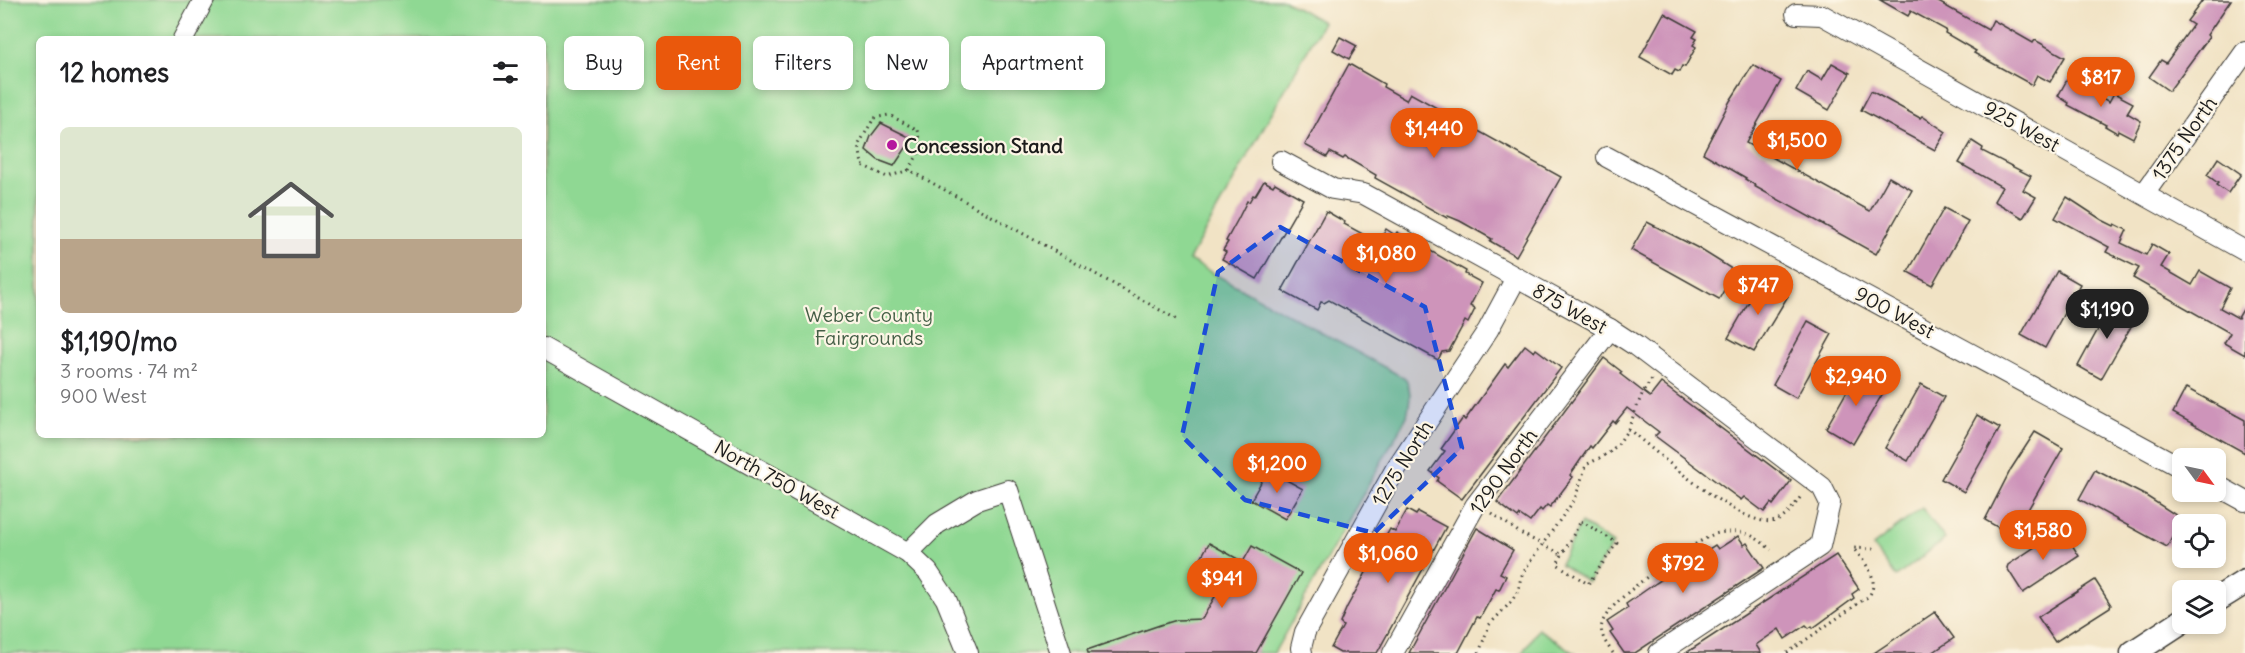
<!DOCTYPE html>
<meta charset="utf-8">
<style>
body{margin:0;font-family:Delius,sans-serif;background:#f6f6f6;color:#202124;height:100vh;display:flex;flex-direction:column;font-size:22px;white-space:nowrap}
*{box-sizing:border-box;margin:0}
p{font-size:20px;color:#757577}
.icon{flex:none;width:33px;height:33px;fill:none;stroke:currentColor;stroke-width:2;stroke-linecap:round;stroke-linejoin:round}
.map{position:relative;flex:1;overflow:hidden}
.sheet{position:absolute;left:36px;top:36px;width:510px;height:402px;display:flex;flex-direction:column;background:#fff;border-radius:9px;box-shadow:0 3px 9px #0003}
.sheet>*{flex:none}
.top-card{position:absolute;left:564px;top:36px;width:570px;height:54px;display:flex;gap:12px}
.needle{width:39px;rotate:123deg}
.controls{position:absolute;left:2172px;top:448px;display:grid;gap:12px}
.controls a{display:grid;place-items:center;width:54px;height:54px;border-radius:9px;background:#fff;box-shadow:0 3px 9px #0003;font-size:30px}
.price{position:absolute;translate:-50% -51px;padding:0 14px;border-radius:21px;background:#ea580c;color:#fff;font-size:20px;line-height:39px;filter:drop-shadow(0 2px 3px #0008)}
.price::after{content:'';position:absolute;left:50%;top:36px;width:18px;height:14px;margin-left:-9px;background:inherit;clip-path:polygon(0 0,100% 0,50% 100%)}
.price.active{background:#222;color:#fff}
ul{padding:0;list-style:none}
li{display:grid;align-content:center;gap:12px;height:318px;padding:0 24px}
li span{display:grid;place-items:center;height:186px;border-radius:9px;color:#555}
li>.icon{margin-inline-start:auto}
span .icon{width:108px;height:108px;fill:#fffc;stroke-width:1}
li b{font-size:26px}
h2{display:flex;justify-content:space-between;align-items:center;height:72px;padding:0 24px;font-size:26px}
.tag{padding:0 21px;border-radius:9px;background:#fff;box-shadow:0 3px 9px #0003;font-size:21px;line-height:54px}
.tag.active{background:#ea580c;color:#fff}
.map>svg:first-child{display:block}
.green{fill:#8fd893;stroke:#567a58;stroke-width:1.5;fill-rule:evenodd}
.building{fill:#ce94ba}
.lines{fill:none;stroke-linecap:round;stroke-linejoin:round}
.minor-casing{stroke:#3c3a35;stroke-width:22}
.major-casing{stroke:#3c3a35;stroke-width:27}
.path{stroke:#3c3a35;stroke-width:3;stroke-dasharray:1.5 4.5;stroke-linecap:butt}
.minor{stroke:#fff;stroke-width:20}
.major{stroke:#fff;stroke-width:24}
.marked{fill:#1d4ed8;fill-opacity:0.2;stroke:#1d4ed8;stroke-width:4.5;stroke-dasharray:12 8;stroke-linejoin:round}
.poi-dot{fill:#b5179e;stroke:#fcf5e5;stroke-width:2}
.labels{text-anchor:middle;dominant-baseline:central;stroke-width:4.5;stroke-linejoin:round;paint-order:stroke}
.street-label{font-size:20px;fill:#1c1c1c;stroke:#fcf5e5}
.poi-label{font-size:20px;font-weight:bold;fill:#1c1c1c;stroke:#fcf5e5;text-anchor:start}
.park-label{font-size:20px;fill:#445e46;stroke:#fcf5e5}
</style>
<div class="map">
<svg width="2245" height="653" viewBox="0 0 2245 653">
<rect width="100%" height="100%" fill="#fcf5e5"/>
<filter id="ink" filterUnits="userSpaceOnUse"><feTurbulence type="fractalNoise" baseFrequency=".0167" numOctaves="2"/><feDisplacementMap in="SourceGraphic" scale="12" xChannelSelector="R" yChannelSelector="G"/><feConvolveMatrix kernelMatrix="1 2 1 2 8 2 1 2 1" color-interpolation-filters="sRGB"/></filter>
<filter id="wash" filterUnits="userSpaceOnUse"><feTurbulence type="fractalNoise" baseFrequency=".008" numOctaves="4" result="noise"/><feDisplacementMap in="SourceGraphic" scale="24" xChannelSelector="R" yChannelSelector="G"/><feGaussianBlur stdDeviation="1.35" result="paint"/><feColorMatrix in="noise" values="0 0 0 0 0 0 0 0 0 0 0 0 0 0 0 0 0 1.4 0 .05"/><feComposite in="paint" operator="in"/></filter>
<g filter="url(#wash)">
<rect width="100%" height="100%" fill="#f1e3c5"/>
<g class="green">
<path d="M 0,0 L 1284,0 L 1323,22 L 1189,260 L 1406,379 C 1412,393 1410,401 1407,416 L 1274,653 L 0,653 ZM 39,39 L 543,39 L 543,435 L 39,435 Z"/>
<path d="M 1922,508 L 1945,539 L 1896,577 L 1873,546 Z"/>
<path d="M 1581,523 L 1613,544 L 1588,582 L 1560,564 Z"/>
<path d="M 1538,629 L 1575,653 L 1522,653 Z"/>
</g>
<g id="blocks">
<g class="building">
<path d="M 1880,0 L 1935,0 L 1988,30 L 1993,20 L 2033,43 L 2035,40 L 2065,57 L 2050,82 L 2037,75 L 2032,85 L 1974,53 L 1976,51 L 1945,33 L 1946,30 L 1911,11 L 1908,16 Z"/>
<path d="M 2203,0 L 2231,0 L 2207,35 L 2209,37 L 2169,91 L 2149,77 L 2161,60 L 2166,63 L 2193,25 L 2187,21 Z"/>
<path d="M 1664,13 L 1697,31 L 1693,37 L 1697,39 L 1693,45 L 1696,47 L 1685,67 L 1682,66 L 1679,72 L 1675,70 L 1672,75 L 1640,57 Z"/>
<path d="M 1340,37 L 1357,46 L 1349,59 L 1333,50 Z"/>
<path d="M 1832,63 L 1850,73 L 1829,110 L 1796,91 L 1807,71 L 1822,80 Z"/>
<path d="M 1349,64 L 1384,84 L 1383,87 L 1406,100 L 1410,93 L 1561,177 L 1516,256 L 1490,241 L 1492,239 L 1460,221 L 1448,216 L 1447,218 L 1375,178 L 1376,175 L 1345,157 L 1343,159 L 1330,152 L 1327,157 L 1305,145 Z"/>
<path d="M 1753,65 L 1781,81 L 1746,143 L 1870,211 L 1889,177 L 1912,190 L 1876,254 L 1754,186 L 1755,185 L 1745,179 L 1746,178 L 1703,153 L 1730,101 Z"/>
<path d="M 2068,78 L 2109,102 L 2114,93 L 2133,103 L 2127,113 L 2141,121 L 2133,138 L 2118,130 L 2117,133 L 2105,126 L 2106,125 L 2068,105 L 2069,103 L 2058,96 Z"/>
<path d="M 1871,91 L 1920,118 L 1922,116 L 1946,132 L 1935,150 L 1861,110 Z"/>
<path d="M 881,123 L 909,137 L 908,145 L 894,166 L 878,160 L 866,150 L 871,136 Z"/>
<path d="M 1972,141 L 1983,148 L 1982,151 L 2031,176 L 2023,190 L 2036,197 L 2023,218 L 1994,201 L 2002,187 L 1959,163 Z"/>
<path d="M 2218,158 L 2241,174 L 2228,193 L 2216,185 L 2218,183 L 2207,175 Z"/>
<path d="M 1264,181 L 1273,186 L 1275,183 L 1303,199 L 1257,279 L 1222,259 L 1226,252 L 1223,250 L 1228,242 L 1226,241 L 1238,219 L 1247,201 L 1249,202 L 1253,195 L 1255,196 Z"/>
<path d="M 2067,197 L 2102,220 L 2114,226 L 2115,224 L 2127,230 L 2121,243 L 2146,255 L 2152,244 L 2169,254 L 2161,267 L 2192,285 L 2200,271 L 2230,288 L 2220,308 L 2238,318 L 2245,306 L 2245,355 L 2224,343 L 2230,333 L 2133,278 L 2139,268 L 2106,252 L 2109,247 L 2055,218 Z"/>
<path d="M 1944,208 L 1968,221 L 1932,285 L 1908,272 Z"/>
<path d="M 1326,211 L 1345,222 L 1344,224 L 1379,243 L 1386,229 L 1395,235 L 1397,232 L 1466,271 L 1465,274 L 1482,283 L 1470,306 L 1475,309 L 1468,323 L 1465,321 L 1463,325 L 1449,351 L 1442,352 L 1438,360 L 1329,300 L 1324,303 L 1321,302 L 1317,310 L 1282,291 Z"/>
<path d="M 1647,222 L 1698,248 L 1735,271 L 1719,299 L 1631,250 Z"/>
<path d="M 2057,271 L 2080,284 L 2045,348 L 2021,335 Z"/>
<path d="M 1762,279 L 1787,294 L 1788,296 L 1754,352 L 1728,338 Z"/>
<path d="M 2113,302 L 2137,316 L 2101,379 L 2078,366 Z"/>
<path d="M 1808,321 L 1832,334 L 1796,398 L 1773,385 Z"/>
<path d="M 1525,345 L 1534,352 L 1536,349 L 1561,368 L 1462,499 L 1437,481 L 1439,478 L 1430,471 L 1445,451 L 1441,449 L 1463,418 L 1465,420 L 1505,364 L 1508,367 Z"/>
<path d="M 1604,358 L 1622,372 L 1620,374 L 1650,397 L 1661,383 L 1791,481 L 1773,505 L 1771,503 L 1764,512 L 1744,497 L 1741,500 L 1655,436 L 1659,432 L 1627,408 L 1615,423 L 1613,421 L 1610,425 L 1592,448 L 1590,446 L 1570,475 L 1573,477 L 1550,507 L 1547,505 L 1542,511 L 1540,509 L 1530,522 L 1520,515 L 1518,518 L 1497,502 Z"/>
<path d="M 1859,370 L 1885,385 L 1886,388 L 1853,444 L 1826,428 Z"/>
<path d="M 1921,384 L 1944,397 L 1908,461 L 1885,448 Z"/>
<path d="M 2186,388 L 2245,420 L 2245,453 L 2173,413 Z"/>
<path d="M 1977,415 L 2000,428 L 1964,492 L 1941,479 Z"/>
<path d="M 2035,432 L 2063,448 L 2013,536 L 1985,520 L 2011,469 Z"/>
<path d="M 1268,470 L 1303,489 L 1285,519 L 1251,500 Z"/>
<path d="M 2095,470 L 2146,496 L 2182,519 L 2167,547 L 2079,499 Z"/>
<path d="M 1407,510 L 1416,515 L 1418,512 L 1446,527 L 1377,653 L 1340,653 L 1331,648 L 1343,626 L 1340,623 L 1347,607 L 1390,529 L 1395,532 Z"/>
<path d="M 1477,528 L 1513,550 L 1500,573 L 1506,576 L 1499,590 L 1496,589 L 1480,618 L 1477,617 L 1458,653 L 1409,653 Z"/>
<path d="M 2060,530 L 2063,530 L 2079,556 L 2023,593 L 2007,568 L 2008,565 Z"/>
<path d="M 1738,536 L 1744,545 L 1747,543 L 1764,568 L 1635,653 L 1624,653 L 1610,633 L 1613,631 L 1607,622 L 1628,608 L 1626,604 L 1656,583 L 1715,545 L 1718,549 Z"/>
<path d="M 1209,543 L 1243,562 L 1252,546 L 1301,573 L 1256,653 L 1088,653 L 1087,650 L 1160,625 L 1177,620 L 1202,619 L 1217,593 L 1190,578 Z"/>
<path d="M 1836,555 L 1859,589 L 1852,594 L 1854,598 L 1813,628 L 1812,626 L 1809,628 L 1806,625 L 1785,639 L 1779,629 L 1756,645 L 1761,653 L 1686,653 Z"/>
<path d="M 2095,580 L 2111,605 L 2110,607 L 2055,642 L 2038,617 Z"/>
<path d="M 1935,612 L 1954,638 L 1932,653 L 1874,653 Z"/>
</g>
</g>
</g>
<g filter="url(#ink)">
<use href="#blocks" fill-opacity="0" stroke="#3c3a35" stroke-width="1.5"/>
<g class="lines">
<g class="minor-casing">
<g id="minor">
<path d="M 1796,14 L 1822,15 L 2245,251"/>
<path d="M 183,39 L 204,0"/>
<path d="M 1607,157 L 2182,468"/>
<path d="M 1281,161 L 1333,189 L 1364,194 L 1610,329 L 1636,346 L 1822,487 L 1830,503 L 1820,546 L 1659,653"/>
<path d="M 2144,194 L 2245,52"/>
<path d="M 543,348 L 908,553 L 928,572 L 946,599 L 968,653"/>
<path d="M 2216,485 L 2245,501"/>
<path d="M 908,553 L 937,524 L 977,500 L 1008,490 L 1061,653"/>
<path d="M 1302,653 L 1301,648 L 1305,632 L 1395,470 L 1488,330 L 1516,278"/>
<path d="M 1393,653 L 1475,506 L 1610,329"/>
</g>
</g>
<g class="major-casing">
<g id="major">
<path d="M 2216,600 L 2245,582"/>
<path d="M 2133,653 L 2182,621"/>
</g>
</g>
<g class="path">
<path d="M 909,170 L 922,147 L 918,130 L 889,115 L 874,118 L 859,144 L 862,165 L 887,177 L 909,170 L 1178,320"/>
<path d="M 1628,429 C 1655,450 1741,530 1776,521 C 1787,518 1795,504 1802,495"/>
<path d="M 1492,513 L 1520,533 L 1563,555"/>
<path d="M 1581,521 L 1617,543 L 1588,584 L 1557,564 Z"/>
<path d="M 1479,653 L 1489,625 L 1511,602 L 1518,591 L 1521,577 L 1529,563 L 1575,499 L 1586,465 L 1609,453 L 1619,443 L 1628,429 L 1643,392 L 1652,379"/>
<path d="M 1613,653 C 1607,645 1599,634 1602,624 C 1607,600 1689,546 1712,535 C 1717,533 1724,532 1730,532 C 1747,530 1759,539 1771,550"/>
<path d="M 1787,653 L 1869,596 C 1881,578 1864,562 1853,548 L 1874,549"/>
</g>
<use href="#minor" class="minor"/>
<use href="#major" class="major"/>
</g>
</g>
<path class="marked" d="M 1280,227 L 1425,307 L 1462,448 L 1374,533 L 1245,500 L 1182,436 L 1218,272 Z"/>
<circle class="poi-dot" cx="892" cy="145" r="6"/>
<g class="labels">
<g class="street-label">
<text transform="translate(2022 126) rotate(29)">925 West</text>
<text transform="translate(2184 138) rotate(-55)">1375 North</text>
<text transform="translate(1570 308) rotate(29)">875 West</text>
<text transform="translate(1895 312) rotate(28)">900 West</text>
<text transform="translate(1402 463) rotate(-58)">1275 North</text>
<text transform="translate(1503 471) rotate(-54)">1290 North</text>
<text transform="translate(777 479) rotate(29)">North 750 West</text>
</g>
<g class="poi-label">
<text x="904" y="145">Concession Stand</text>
</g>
<g class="park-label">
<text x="869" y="314">Weber County<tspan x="869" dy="23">Fairgrounds</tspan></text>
</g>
</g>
</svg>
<div class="controls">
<a><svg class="needle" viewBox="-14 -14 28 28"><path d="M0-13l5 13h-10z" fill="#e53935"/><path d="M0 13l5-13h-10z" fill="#757577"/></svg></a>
<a><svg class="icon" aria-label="locate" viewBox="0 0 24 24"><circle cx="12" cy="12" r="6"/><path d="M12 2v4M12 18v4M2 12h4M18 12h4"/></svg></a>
<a><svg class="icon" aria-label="layers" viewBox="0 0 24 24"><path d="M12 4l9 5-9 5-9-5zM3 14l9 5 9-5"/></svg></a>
</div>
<b class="price" style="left:2101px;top:108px">$817</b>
<b class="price" style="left:1434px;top:159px">$1,440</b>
<b class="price" style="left:1797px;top:171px">$1,500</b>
<b class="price" style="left:1386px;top:284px">$1,080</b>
<b class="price" style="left:1758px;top:316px">$747</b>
<b class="price active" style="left:2107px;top:340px">$1,190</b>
<b class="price" style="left:1856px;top:407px">$2,940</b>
<b class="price" style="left:1277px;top:494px">$1,200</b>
<b class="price" style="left:2043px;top:561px">$1,580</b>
<b class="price" style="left:1388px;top:584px">$1,060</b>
<b class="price" style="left:1683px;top:594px">$792</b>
<b class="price" style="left:1222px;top:609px">$941</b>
<div class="top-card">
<a class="tag">Buy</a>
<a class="tag active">Rent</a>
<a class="tag">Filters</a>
<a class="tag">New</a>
<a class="tag">Apartment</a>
</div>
<section class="sheet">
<h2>12 homes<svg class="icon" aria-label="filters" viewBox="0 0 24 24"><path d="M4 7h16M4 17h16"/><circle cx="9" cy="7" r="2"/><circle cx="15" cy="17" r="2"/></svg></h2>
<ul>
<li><span style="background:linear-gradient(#dfe7d0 60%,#b9a48a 0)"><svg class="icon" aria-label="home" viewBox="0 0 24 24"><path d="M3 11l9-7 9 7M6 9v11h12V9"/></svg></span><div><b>$1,190/mo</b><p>3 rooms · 74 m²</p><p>900 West</p></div></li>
</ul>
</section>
</div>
